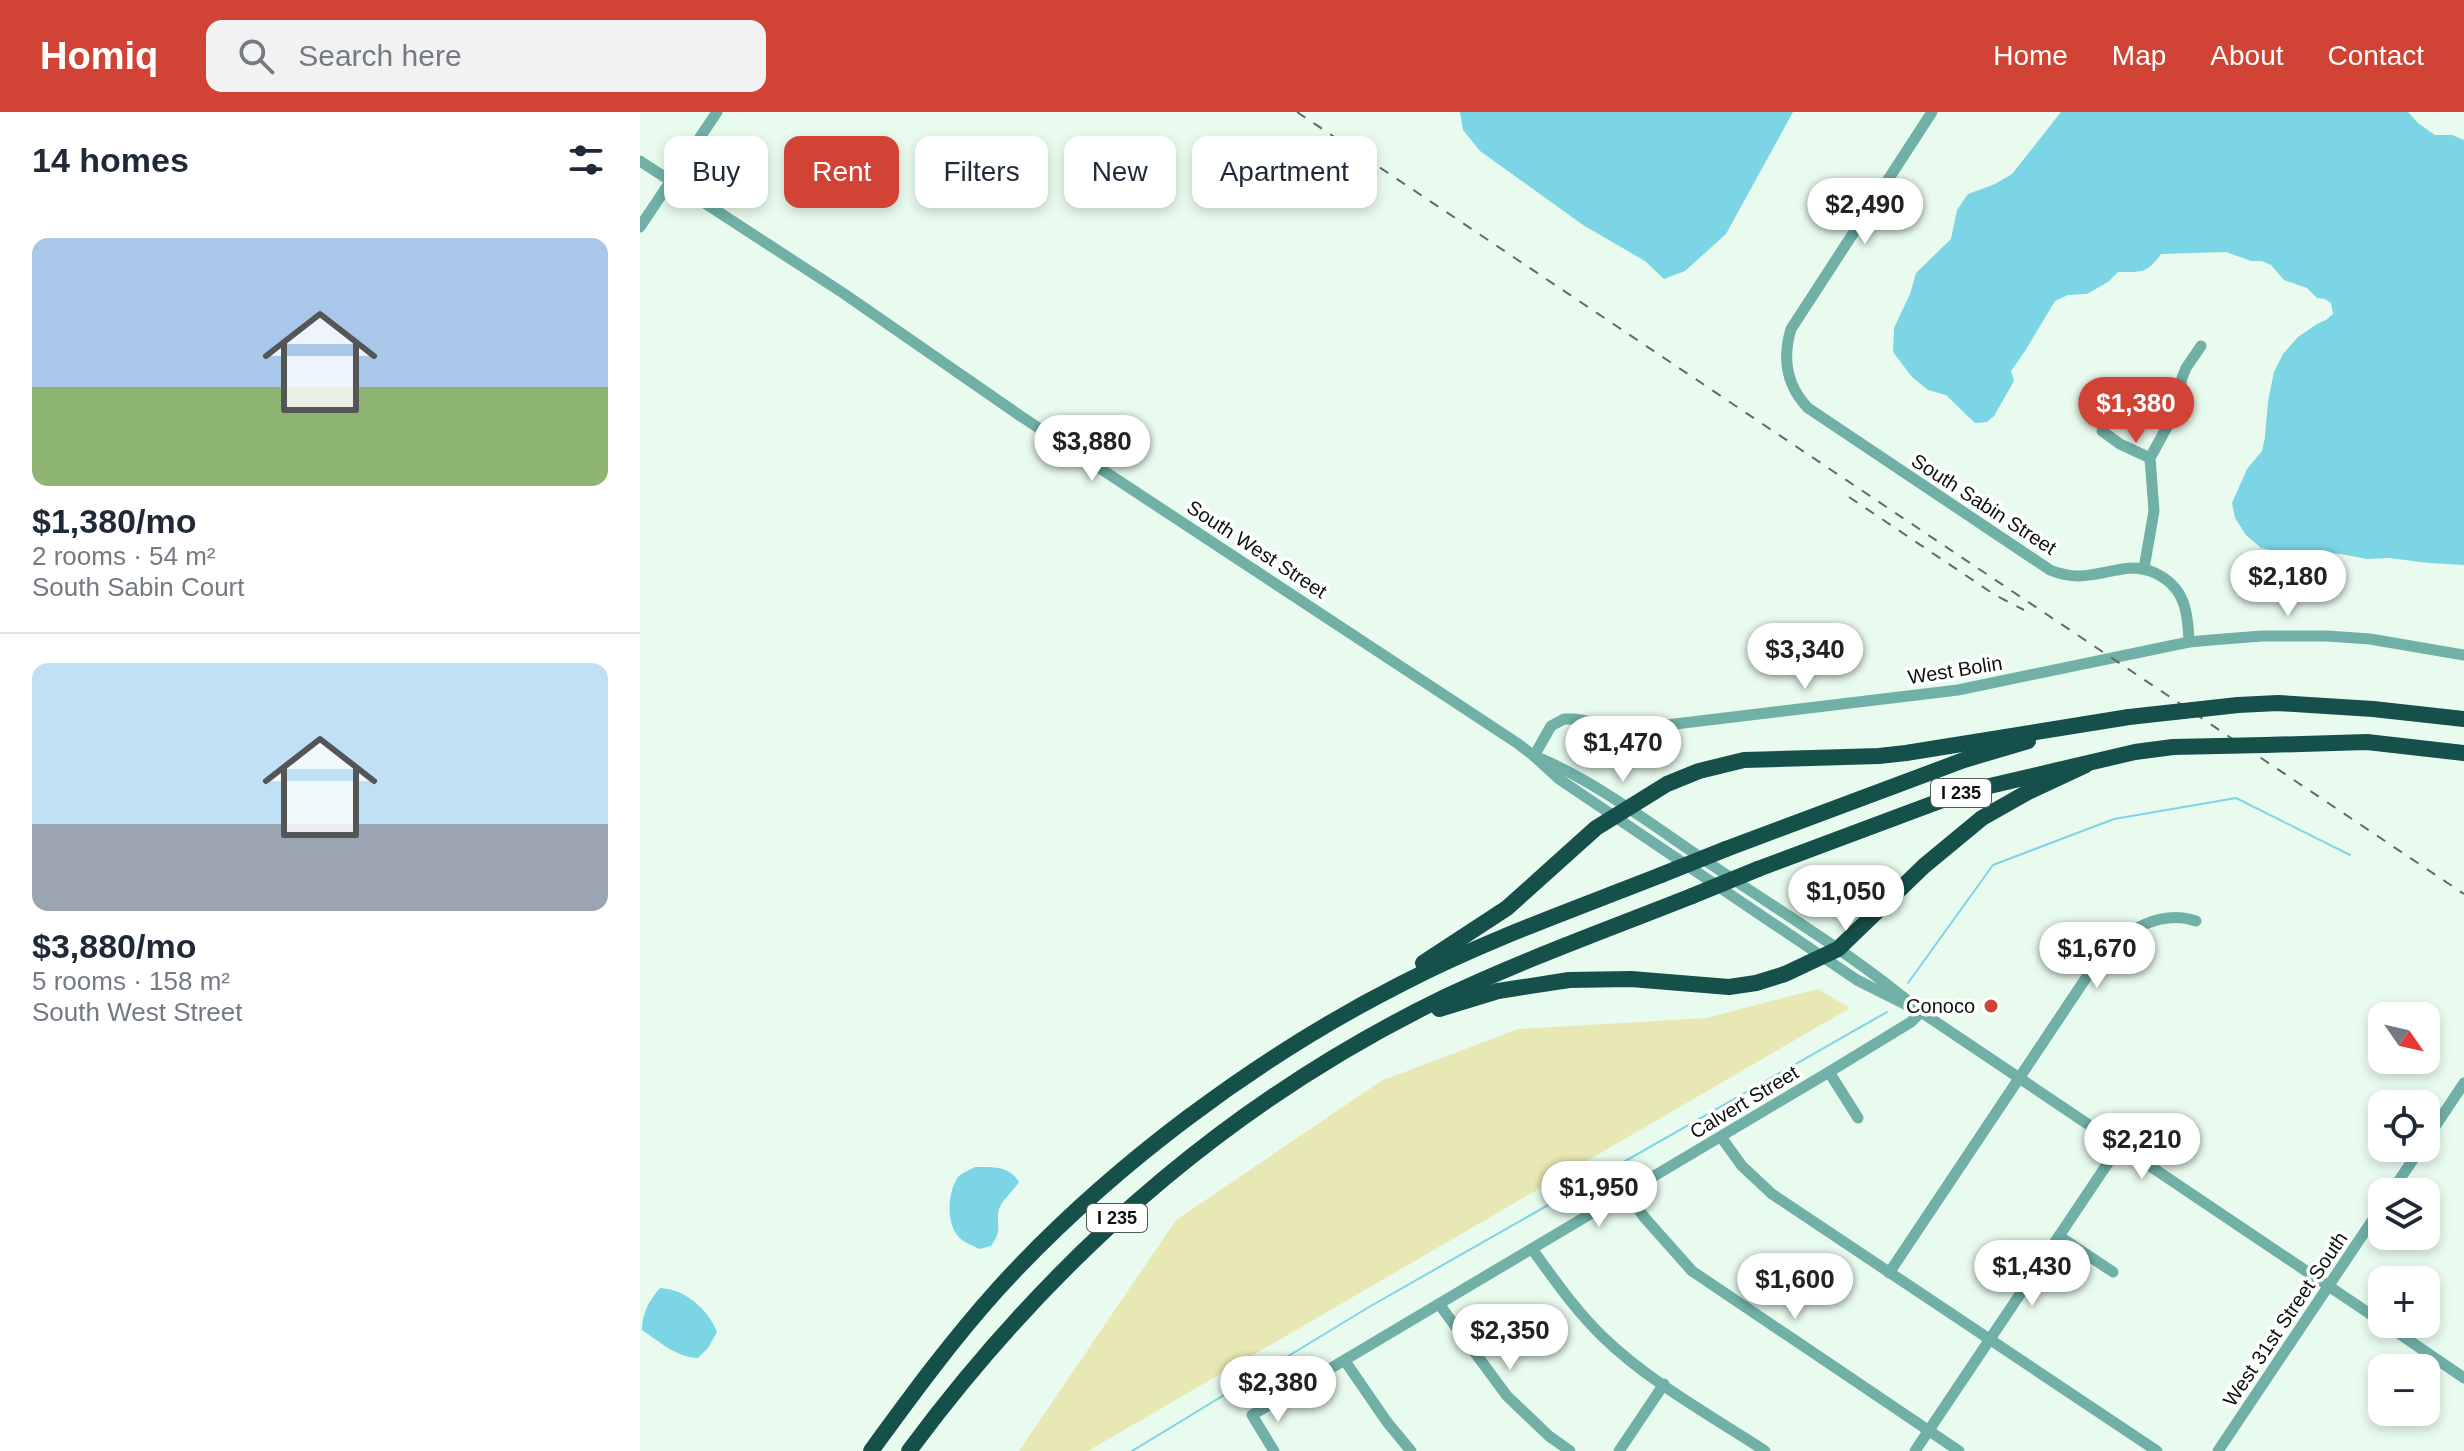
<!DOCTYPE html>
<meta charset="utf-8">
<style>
body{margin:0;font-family:Arial,sans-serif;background:#f2f2f3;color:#1f2937;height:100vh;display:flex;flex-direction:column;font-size:30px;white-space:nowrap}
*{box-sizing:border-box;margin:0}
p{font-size:26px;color:#747a83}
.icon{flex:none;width:44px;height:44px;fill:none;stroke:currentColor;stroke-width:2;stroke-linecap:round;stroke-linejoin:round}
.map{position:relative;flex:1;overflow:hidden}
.drawer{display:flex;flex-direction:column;background:#fff;width:640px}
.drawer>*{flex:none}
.banner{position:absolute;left:24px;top:24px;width:760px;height:72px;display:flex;gap:16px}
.needle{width:52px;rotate:124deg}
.tools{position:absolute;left:1728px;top:890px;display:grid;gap:16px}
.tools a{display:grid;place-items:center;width:72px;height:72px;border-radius:16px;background:#fff;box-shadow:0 4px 12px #0003;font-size:40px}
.price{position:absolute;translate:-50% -68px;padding:0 18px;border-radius:28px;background:#fff;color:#222;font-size:26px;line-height:52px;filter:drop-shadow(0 2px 4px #0008)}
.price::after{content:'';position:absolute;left:50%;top:48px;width:24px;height:18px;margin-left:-12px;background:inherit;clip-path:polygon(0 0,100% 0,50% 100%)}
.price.active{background:#d14435;color:#fff}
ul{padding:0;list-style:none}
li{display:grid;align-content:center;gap:16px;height:424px;padding:0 32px}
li+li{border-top:2px solid #e0e1e3}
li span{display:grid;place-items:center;height:248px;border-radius:16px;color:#555}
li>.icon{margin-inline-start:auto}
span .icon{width:144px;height:144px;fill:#fffc;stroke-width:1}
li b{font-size:34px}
h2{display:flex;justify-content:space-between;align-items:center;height:96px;padding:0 32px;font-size:34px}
.chip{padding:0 28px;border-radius:16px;background:#fff;box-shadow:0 4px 12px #0003;font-size:28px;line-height:72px}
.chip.active{background:#d14435;color:#fff}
header{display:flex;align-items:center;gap:48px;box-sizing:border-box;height:112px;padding:0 40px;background:#d14435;color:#fff}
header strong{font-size:38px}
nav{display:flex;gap:44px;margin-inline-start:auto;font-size:28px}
.search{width:560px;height:72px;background:#f2f2f3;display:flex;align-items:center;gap:20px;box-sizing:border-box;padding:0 28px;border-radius:16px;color:#747a83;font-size:30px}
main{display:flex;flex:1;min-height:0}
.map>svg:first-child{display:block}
.green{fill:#e8e8b4}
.water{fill:#7bd5e5}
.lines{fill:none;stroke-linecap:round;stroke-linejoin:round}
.stream{stroke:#7bd5e5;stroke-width:2}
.minor{stroke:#70b0a7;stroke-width:11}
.highway{stroke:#16504a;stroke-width:16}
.rail{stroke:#616b65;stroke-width:2;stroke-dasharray:10 10;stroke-linecap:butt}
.highway-bridge{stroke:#16504a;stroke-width:16}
.poi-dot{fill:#d14435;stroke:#fff;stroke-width:3}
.labels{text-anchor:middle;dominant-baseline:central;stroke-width:7;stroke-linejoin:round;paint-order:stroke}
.shield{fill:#fff;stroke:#545856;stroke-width:2}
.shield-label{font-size:18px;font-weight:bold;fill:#0b110e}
.street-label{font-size:20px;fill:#0b110e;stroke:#fff}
.poi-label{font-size:20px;fill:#0b110e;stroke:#fff;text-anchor:end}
</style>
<header>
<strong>Homiq</strong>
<div class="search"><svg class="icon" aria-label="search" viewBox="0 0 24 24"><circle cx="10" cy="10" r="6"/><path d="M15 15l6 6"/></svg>Search here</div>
<nav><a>Home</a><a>Map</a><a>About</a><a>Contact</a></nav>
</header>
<main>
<section class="drawer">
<h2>14 homes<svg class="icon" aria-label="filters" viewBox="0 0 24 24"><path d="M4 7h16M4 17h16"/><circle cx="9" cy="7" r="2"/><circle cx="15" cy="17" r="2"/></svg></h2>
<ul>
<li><span style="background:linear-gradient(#a9c7e8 60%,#8fb573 0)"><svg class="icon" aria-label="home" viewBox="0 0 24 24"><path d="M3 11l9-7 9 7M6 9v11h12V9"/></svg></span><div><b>$1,380/mo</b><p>2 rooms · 54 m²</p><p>South Sabin Court</p></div></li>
<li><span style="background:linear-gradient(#bfe0f5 65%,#9aa5b1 0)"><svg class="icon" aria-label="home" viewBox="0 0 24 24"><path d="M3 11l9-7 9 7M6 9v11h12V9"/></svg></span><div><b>$3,880/mo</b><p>5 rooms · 158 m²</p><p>South West Street</p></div></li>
</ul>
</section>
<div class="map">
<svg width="1824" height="1339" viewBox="0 0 1824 1339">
<rect width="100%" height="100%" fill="#e9fbef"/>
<path class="green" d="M 1178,877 L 1210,896 L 448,1339 L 379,1339 L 536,1108 L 741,969 L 878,917 L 1066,906 Z"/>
<g class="water">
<path d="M 820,0 L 1153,0 L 1086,122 L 1045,159 L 1024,167 L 1005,149 L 943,113 L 840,39 L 823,18 Z"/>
<path d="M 1421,0 L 1768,0 L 1778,11 L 1795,23 L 1812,23 L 1824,28 L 1824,453 L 1789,451 L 1749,446 L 1727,447 L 1701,442 L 1669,439 L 1641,440 L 1621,436 L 1606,423 L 1595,406 L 1592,391 L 1607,357 L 1622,339 L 1625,325 L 1628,289 L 1634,260 L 1643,242 L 1658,225 L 1677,212 L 1686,208 L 1693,202 L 1691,191 L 1685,187 L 1677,186 L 1667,176 L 1644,168 L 1631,153 L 1622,149 L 1611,149 L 1586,140 L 1521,142 C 1507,162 1501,160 1478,160 L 1468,170 L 1447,182 L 1428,183 L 1415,189 L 1385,239 L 1371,259 L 1374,269 L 1354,304 L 1347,310 L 1335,311 L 1306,283 L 1288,278 L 1272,265 L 1253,240 L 1254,216 L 1270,182 L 1276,161 L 1311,127 L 1317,98 L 1328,82 L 1355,72 L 1372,62 Z"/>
<path d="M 335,1055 C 352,1055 369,1053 379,1070 C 373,1079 363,1087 359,1097 C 355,1112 364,1116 351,1134 L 339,1137 C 332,1133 322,1130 317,1123 C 306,1109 308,1079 318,1065 C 322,1061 329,1058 335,1055 Z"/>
<path d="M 20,1176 C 45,1177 68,1197 77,1220 L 68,1236 L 58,1246 C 38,1246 18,1229 2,1218 C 2,1201 9,1189 20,1176 Z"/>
</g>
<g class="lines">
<g class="stream">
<path d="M 1268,871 L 1353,753 L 1474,707 L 1596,686 L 1710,743"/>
<path d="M 492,1339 L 729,1195 L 1247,900"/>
</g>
<g class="minor">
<path d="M 1292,0 L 1151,217 C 1142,247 1146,273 1168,296 L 1410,458 C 1441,471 1460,459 1491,456 C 1500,456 1506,457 1515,461 C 1545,475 1548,500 1549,530"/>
<path d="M 0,49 L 203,181 L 382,305 L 877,631 L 894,644 L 919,667 L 1217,868 L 1281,900"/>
<path d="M 0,115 L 77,0"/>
<path d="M 1462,319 L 1480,332 L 1510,346"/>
<path d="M 1504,456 L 1514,399 L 1510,346 L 1535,300 L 1542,266 L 1546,256 L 1561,234"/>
<path d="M 894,644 L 911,614 L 924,607 L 935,607 L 973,614 L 1010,615 L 1318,578 L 1549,530 L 1571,528 L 1622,524 L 1687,524 L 1730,527 L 1824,543"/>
<path d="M 902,647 C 963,674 1016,716 1072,753 C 1142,801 1216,844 1281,900 L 1742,1210"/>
<path d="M 1189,960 L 1218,1006"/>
<path d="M 1081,1025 L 1102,1054 L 1132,1082 L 1517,1339"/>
<path d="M 1786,1028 L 1824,971"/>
<path d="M 1751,1080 L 1781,1036"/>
<path d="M 987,1081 L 1004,1105 L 1052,1159 L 1319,1339"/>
<path d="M 1419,1124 L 1473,1160"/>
<path d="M 892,1137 C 914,1167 935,1198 962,1224 C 1009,1270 1070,1303 1125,1339"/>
<path d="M 1249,1161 L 1462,842 C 1486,818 1522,797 1556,809"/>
<path d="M 799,1192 L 867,1284 L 909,1324 L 930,1339"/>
<path d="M 1745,1212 L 1824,1266"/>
<path d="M 705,1249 L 747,1310 L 771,1339"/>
<path d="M 634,1339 L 612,1303 L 1189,960 L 1271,910 L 1281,900"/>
<path d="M 979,1339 L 1024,1272"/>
<path d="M 1275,1339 L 1480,1033"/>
<path d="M 1578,1339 L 1742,1094"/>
</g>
<g class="highway">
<path d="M 1598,593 L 1638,591 L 1733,597 L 1824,607"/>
<path d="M 1625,633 L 1727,630 L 1824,641"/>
<path d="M 1086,737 L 1324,648 L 1388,629"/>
<path d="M 1118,757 L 1324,680 L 1495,640 L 1533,635"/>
<path d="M 783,851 L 867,796 L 956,716 L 1027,672 L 1059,659 L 1104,648 L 1239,644 L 1266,641 L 1489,605"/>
<path d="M 799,897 L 858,879 L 929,868 L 991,867 L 1089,875 L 1116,871 L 1145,862 L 1198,837 L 1284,754 L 1342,706 L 1388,680 L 1446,653"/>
<path d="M 231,1339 C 271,1284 312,1228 358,1177 C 469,1055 617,945 763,871 C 846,828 935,797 1021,763"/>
<path d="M 269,1339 C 412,1146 588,990 805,885 C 885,847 969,817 1052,784"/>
</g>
<g class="rail">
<path d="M 657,0 L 1824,782"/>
<path d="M 1209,385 L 1355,483 L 1384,498"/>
</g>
<g class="highway-bridge">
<path d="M 1489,605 L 1598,593"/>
<path d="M 1533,635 L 1625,633"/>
<path d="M 1021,763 L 1086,737"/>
<path d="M 1052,784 L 1118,757"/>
</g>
</g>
<circle class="poi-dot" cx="1351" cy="894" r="8"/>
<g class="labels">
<g class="shield">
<rect x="1291" y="667" width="60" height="28" rx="6"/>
<rect x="447" y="1092" width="60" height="28" rx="6"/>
</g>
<g class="shield-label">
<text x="1321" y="681">I 235</text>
<text x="477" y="1106">I 235</text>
</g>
<g class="street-label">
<text transform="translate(1344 392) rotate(33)">South Sabin Street</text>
<text transform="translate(617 437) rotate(33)">South West Street</text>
<text transform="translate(1315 558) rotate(-9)">West Bolin</text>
<text transform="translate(1104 990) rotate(-31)">Calvert Street</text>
<text transform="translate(1645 1207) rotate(-56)">West 31st Street South</text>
</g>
<g class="poi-label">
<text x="1335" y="894">Conoco</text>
</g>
</g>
</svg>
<div class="tools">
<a><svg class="needle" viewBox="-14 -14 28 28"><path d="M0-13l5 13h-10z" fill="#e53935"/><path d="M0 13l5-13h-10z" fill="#747a83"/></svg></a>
<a><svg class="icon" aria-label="locate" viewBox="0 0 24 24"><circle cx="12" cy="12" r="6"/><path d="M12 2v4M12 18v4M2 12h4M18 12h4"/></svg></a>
<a><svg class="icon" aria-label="layers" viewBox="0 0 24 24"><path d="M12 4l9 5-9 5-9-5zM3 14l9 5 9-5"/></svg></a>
<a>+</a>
<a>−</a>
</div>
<b class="price" style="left:1225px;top:134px">$2,490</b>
<b class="price active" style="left:1496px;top:333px">$1,380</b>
<b class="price" style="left:452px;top:371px">$3,880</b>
<b class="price" style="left:1648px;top:506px">$2,180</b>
<b class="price" style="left:1165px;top:579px">$3,340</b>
<b class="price" style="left:983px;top:672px">$1,470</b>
<b class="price" style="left:1206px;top:821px">$1,050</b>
<b class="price" style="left:1457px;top:878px">$1,670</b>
<b class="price" style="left:1502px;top:1069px">$2,210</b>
<b class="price" style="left:959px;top:1117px">$1,950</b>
<b class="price" style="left:1392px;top:1196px">$1,430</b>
<b class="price" style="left:1155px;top:1209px">$1,600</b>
<b class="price" style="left:870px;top:1260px">$2,350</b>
<b class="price" style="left:638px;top:1312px">$2,380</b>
<div class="banner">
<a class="chip">Buy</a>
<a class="chip active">Rent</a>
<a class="chip">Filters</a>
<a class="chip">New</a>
<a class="chip">Apartment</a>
</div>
</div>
</main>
